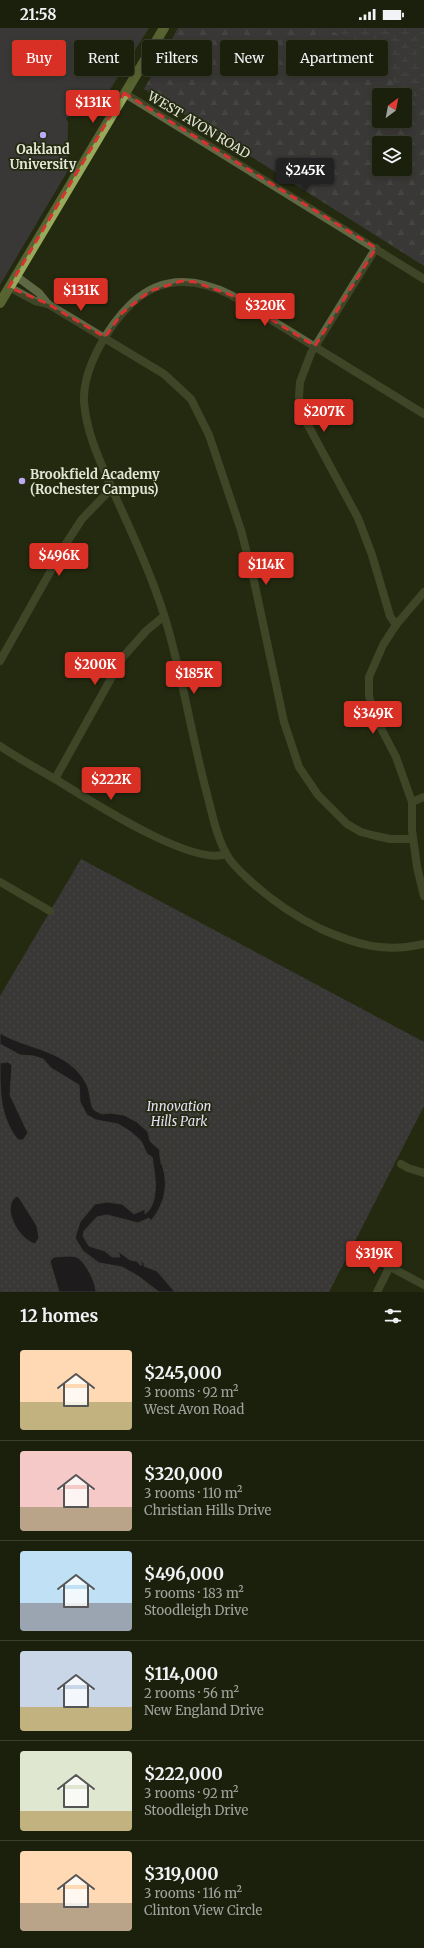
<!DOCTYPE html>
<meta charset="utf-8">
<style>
body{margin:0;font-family:Merriweather,serif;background:#282d1a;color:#f1f3f6;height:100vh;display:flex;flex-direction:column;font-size:15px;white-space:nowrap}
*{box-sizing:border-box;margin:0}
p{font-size:13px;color:#a0a39d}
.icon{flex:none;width:22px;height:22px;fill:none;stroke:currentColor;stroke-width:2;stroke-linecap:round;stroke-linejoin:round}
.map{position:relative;height:1264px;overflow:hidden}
.sheet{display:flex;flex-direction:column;background:#1b200c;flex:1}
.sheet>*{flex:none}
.top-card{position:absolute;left:12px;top:12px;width:400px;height:36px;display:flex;gap:8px}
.needle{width:26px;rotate:32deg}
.controls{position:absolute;left:372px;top:60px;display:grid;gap:8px}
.controls a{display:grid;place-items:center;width:40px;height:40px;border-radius:4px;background:#1b200c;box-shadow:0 2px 6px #0003,0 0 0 1px #393e2d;font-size:20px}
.price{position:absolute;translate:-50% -34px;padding:0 9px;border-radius:4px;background:#d93025;color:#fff;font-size:13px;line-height:26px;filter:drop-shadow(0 1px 2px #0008)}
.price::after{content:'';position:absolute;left:50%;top:24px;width:12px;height:9px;margin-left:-6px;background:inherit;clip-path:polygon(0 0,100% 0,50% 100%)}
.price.on{background:#222;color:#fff}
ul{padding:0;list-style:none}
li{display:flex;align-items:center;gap:12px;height:100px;padding:0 20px}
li+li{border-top:1px solid #393e2d}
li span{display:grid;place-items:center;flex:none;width:112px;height:80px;border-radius:4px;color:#555}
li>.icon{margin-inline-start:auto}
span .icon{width:48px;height:48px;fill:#fffc;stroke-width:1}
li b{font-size:17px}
h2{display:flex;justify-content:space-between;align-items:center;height:48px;padding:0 20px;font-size:17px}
.pill{padding:0 14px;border-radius:4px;background:#1b200c;box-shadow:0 2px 6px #0003,0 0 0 1px #393e2d;font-size:14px;line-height:36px}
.pill.on{background:#d93025;color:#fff}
.status{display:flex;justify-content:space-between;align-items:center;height:28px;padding:0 20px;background:#1b200c;direction:ltr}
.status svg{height:11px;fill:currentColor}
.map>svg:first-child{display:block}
.green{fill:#524b65}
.forest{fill:url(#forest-firs);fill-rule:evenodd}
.wetland{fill:url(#wetland-marsh)}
.park{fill:url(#park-dots)}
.water{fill:#170b2c;stroke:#544d5f}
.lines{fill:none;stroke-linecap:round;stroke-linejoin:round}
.stream{stroke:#544d5f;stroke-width:1.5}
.minor{stroke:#5f6844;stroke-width:8}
.major{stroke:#97a95b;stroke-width:10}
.marked{fill:none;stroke:#d73231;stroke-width:3;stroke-dasharray:8 5;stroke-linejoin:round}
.poi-dot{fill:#bda9f5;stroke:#242a10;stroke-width:1.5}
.labels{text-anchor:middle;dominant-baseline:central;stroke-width:3.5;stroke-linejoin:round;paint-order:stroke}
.street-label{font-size:13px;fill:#e2e6d6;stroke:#242a10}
.poi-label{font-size:13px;font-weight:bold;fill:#e2e6d6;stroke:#242a10}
.park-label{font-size:13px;font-style:italic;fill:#e5defa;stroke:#242a10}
</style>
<div class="status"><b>21:58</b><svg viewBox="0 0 49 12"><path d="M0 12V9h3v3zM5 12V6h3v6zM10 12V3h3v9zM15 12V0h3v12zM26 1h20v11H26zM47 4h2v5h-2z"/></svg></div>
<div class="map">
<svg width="424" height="1264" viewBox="0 0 424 1264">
<defs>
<pattern id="forest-firs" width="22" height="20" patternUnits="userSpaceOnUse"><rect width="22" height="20" fill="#524b65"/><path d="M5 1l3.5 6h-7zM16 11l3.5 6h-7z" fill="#6b657a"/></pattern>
<pattern id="wetland-marsh" width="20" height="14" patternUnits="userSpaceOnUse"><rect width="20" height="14" fill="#524b65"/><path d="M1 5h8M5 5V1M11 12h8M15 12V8" fill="none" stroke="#6b657a"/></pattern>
<pattern id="park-dots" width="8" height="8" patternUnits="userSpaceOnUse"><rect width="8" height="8" fill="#524b65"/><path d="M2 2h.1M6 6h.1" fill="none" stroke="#6b657a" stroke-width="1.8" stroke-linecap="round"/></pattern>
</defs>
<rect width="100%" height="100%" fill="#242a10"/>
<path class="green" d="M 0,0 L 149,0 L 104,71 L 85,79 L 82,76 L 80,78 L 77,75 L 73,79 L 75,83 L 66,91 L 68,94 L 67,144 L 0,257 Z"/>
<path class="forest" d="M 178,0 L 326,0 C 359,13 383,43 407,68 L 424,68 L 424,238 L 144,61 ZM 379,67 L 405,67 L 405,93 L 379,93 ZM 379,115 L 405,115 L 405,141 L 379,141 Z"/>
<path class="wetland" d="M 326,0 L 424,0 L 424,68 L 407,68 C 383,43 359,13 326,0 Z"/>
<path class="park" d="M 81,831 L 424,1014 L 424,1078 L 329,1264 L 0,1264 L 0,968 Z"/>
<g class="water">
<path d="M 0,1005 C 28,1022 67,1021 86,1055 C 91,1064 89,1074 94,1082 L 102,1086 L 110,1085 L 124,1087 L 137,1094 L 148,1104 L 150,1113 L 160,1122 C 159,1130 162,1136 164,1143 C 168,1162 163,1178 151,1193 L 149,1190 L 138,1195 L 107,1187 L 97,1189 L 84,1203 L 83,1208 L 89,1218 L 105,1223 L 112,1229 L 120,1229 L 118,1223 L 130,1232 L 137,1233 L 140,1237 L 142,1237 L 140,1233 L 144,1235 L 144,1238 L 157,1243 L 175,1264 L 159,1264 L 138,1248 L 122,1239 L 99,1235 L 83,1223 L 75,1210 L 80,1194 L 95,1176 L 107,1174 L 122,1176 L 134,1186 L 145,1181 L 145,1186 C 160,1175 155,1145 152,1129 L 147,1126 L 141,1113 L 131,1104 L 118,1096 L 96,1092 L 87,1087 L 80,1074 L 79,1057 L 51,1040 L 43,1031 L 33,1028 L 20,1027 L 0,1016 Z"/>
<path d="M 8,1034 L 12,1037 L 10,1067 L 28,1105 L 23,1112 L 18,1112 C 0,1089 0,1066 0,1035 Z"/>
<path d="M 17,1168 L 20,1171 L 37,1198 L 39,1210 L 35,1216 C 18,1211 0,1178 17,1168 Z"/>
<path d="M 54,1229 C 61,1229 70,1227 76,1229 C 85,1232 96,1255 96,1264 L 59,1264 L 50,1233 Z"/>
</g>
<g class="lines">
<g class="stream">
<path d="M 419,0 C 421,7 416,9 416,15 C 415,22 419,31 424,35"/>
<path d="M 182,1095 L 189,1093 L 193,1096 L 198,1095 L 208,1099 L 211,1092 L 216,1091 L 222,1084 L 231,1087 L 239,1078 L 247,1076 L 270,1061 L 273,1053 L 287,1040 L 297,1021 L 313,1006 L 325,1002 L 348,1000 L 353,996 L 361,980"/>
<path d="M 161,1135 C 167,1133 172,1133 173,1126 L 166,1114 L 181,1102 L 183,1091 L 181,1082 L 191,1071 L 190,1063 L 193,1055 L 201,1049 L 205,1044 L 211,1021"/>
</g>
<g class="minor">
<path d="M 124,65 L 424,251"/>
<path d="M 376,220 L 311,325 L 300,354 L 299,369 L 302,386 L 358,490 L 372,527 L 390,588 L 396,597"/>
<path d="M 16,248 L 39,265 L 48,276"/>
<path d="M 9,259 L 35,273 L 48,276 L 164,346 L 191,371 L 209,407 L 241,502 L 254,553 L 284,694 L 299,739 L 318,767 L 347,796 L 361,804 L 376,808 L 390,811 L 413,811"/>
<path d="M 424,386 L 231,267 C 197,250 162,247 132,275 C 109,297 83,339 84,373 C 86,404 100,433 112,461 C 131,503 151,545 165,590 C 183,649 192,711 208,770 C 213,789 217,810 227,827 C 231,835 239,842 245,848 C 268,870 292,887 321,901 C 357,917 385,925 424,916"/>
<path d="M 424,564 L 396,597 L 383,617 L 369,649 L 369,668 L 374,687 L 396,729 L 412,774 L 412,802 L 417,839 L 424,868"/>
<path d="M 0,633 L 67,514 L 82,491 L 112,460"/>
<path d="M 0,718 C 19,731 40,742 60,754 C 91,773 192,839 226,826"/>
<path d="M 55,751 L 123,629 L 146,603 L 164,588"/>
<path d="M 412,774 L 424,769"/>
<path d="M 0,854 L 50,883"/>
<path d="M 401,1136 L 408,1140 L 424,1145"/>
<path d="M 351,1227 L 383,1235 L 424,1257"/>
<path d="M 377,1264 L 390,1238"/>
</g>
<path class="major" d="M 0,275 L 164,0"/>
</g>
<path d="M0 0H424V1264H0ZM 124,65 L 376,220 L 315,318 L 231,267 L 195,254 L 181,253 L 150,263 L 122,285 L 105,309 L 48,276 L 9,259 Z" fill="#242a10" fill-opacity=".55" fill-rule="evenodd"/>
<path class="marked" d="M 124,65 L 376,220 L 315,318 L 231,267 L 195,254 L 181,253 L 150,263 L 122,285 L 105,309 L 48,276 L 9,259 Z"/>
<g class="poi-dot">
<circle cx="43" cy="107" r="4"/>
<circle cx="22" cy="453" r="4"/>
</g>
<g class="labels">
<g class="street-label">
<text transform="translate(199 97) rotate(31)">WEST AVON ROAD</text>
</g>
<g class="poi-label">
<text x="43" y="121">Oakland<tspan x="43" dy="15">University</tspan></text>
<text x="30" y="446" text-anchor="start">Brookfield Academy<tspan x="30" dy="15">(Rochester Campus)</tspan></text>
</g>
<g class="park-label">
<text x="179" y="1078">Innovation<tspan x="179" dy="15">Hills Park</tspan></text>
</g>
</g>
</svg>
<div class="controls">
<a><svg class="needle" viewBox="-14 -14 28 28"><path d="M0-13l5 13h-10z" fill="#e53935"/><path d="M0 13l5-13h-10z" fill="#a0a39d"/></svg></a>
<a><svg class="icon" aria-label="layers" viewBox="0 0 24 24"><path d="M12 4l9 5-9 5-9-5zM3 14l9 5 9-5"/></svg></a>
</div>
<b class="price" style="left:93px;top:96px">$131K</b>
<b class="price on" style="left:305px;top:164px">$245K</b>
<b class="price" style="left:81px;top:284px">$131K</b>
<b class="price" style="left:265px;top:299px">$320K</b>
<b class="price" style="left:324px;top:405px">$207K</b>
<b class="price" style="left:59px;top:549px">$496K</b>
<b class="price" style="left:266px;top:558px">$114K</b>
<b class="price" style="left:95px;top:658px">$200K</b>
<b class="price" style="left:194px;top:667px">$185K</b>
<b class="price" style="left:373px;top:707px">$349K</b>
<b class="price" style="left:111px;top:773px">$222K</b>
<b class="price" style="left:374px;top:1247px">$319K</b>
<div class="top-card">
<a class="pill on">Buy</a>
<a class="pill">Rent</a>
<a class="pill">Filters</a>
<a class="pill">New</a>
<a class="pill">Apartment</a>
</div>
</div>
<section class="sheet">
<h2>12 homes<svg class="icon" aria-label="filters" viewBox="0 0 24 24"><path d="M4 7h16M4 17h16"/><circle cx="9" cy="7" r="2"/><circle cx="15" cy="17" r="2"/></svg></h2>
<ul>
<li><span style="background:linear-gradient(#ffd9b3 65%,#c2b280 0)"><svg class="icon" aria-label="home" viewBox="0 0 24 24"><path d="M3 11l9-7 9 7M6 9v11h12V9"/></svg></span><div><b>$245,000</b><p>3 rooms · 92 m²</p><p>West Avon Road</p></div></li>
<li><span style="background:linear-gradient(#f6c9c9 70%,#b9a48a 0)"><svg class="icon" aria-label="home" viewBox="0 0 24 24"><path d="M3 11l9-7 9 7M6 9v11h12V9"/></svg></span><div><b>$320,000</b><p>3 rooms · 110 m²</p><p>Christian Hills Drive</p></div></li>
<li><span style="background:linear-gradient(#bfe0f5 65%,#9aa5b1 0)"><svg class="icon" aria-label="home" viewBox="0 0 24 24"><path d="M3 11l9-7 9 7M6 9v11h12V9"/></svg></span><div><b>$496,000</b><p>5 rooms · 183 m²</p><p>Stoodleigh Drive</p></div></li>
<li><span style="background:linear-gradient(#c9d6e8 70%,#c2b280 0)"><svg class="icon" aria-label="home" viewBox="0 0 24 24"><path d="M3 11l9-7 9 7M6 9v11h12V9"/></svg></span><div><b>$114,000</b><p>2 rooms · 56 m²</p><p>New England Drive</p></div></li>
<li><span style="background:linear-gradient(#dfe7d0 75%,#c2b280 0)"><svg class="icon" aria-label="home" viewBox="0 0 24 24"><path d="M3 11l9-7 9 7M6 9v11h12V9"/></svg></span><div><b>$222,000</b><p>3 rooms · 92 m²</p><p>Stoodleigh Drive</p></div></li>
<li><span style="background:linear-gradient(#ffd9b3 65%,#b9a48a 0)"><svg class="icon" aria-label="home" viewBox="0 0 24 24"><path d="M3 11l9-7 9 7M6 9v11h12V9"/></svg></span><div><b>$319,000</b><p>3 rooms · 116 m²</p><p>Clinton View Circle</p></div></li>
</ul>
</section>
